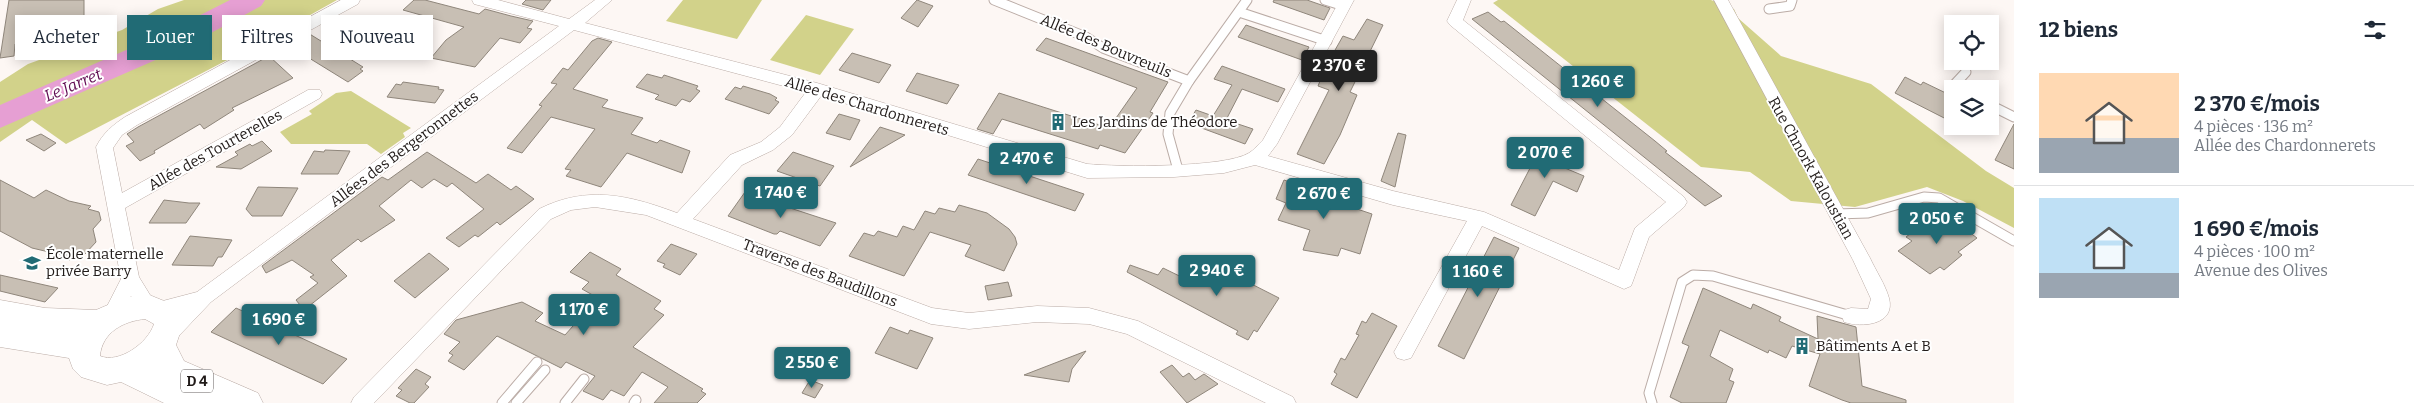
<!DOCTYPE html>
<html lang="fr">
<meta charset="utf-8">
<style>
body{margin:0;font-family:Bitter,serif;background:#f6f6f7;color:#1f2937;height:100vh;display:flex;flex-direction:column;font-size:19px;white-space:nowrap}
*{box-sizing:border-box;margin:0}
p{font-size:16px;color:#747a83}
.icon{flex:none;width:28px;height:28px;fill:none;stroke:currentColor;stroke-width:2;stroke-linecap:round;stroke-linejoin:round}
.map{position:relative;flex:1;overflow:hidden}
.sheet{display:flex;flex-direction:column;background:#fff;width:400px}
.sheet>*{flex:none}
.banner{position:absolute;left:15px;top:15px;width:475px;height:45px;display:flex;gap:10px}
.fabs{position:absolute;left:1944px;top:15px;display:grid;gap:10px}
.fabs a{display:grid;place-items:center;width:55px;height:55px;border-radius:0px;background:#fff;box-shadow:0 2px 12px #0003;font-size:25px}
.price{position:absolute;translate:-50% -42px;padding:0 11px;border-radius:5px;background:#216b75;color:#fff;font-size:16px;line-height:32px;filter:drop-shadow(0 1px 2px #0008)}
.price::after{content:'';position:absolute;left:50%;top:30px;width:15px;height:11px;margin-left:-8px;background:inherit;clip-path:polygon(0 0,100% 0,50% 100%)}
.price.current{background:#222;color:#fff}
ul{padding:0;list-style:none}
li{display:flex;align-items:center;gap:15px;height:125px;padding:0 25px}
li+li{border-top:1px solid #e0e1e3}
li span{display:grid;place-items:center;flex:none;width:140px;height:100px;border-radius:0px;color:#555}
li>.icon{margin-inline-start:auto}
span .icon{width:60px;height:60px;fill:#fffc;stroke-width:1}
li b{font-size:21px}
h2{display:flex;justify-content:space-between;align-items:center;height:60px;padding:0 25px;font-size:21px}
.tag{padding:0 18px;border-radius:0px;background:#fff;box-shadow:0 2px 12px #0003;font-size:18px;line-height:45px}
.tag.current{background:#216b75;color:#fff}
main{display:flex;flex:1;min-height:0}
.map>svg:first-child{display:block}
.green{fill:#d2d28a}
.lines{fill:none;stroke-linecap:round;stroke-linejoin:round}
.river{fill:#e69fd3;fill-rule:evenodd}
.building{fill:#c8bfb4;stroke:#8f867b}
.lane-casing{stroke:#bbaca6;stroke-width:11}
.street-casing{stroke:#bbaca6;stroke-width:1}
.primary-casing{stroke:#bbaca6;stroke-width:1}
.lane{stroke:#fff;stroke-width:9}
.street{fill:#fff;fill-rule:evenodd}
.primary{fill:#fff;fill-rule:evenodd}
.labels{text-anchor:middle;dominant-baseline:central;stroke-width:4;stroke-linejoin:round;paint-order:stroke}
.shield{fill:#fff;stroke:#645f5e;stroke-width:1}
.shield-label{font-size:14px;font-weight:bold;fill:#211b19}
.street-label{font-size:15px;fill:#211b19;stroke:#fff}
.poi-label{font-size:15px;fill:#211b19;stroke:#fff;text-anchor:start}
.water-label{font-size:16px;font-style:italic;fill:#600c52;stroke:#fff}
</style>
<main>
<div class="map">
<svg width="2014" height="403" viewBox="0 0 2014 403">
<rect width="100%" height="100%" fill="#fdf7f4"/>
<g class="green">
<path d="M 184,0 L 337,0 L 260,43 L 66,144 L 32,120 L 0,142 L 0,82 L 28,64 L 122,30 L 158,9 Z"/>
<path d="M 683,0 L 762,0 L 737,39 L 666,21 Z"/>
<path d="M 1498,0 L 1711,0 L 1734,9 L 1738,18 L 1781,56 L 1871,84 L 1986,171 L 2014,188 L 2014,228 L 1963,201 L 1927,187 L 1855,207 L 1791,201 L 1750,172 L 1701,167 L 1493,3 Z"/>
<path d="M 806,15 L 854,29 L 820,75 L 770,60 Z"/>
<path d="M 351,91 L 411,128 L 403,133 L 405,137 L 381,154 L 367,144 L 291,144 L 280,132 L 312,114 L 309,111 L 336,93 Z"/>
</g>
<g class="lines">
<path class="river" d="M 230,0 L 265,0 L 261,6 L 183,48 L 0,128 L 0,105 L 163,34 Z"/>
</g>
<g class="building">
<path d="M 9,0 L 84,0 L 84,21 L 50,30 L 49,35 L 15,44 L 14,56 L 0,58 Z"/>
<path d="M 414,0 L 425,0 L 479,14 L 485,9 L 511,16 L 533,21 L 527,28 L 532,29 L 520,43 L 500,38 L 475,67 L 431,58 L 446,40 L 464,27 L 403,10 Z"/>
<path d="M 526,0 L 551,0 L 543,10 L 522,4 Z"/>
<path d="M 917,0 L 933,6 L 918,27 L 901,18 Z"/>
<path d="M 1274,0 L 1307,0 L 1330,8 L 1324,20 L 1273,2 Z"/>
<path d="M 1488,12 L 1501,22 L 1504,21 L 1655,141 L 1667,151 L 1665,152 L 1722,196 L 1705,206 L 1472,19 Z"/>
<path d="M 1367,19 L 1383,25 L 1350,92 L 1357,95 L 1340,135 L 1324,164 L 1297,154 L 1329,90 L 1318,86 L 1326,66 L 1343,36 L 1354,40 Z"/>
<path d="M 1246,25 L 1274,35 L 1309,47 L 1302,60 L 1238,37 Z"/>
<path d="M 308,33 L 363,67 L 360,69 L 363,71 L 348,82 L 288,45 Z"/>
<path d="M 598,38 L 612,42 L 573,89 L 608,100 L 602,107 L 643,118 L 631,134 L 657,143 L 660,140 L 690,151 L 682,173 L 627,153 L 601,187 L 566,176 L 571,170 L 565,169 L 595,129 L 551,117 L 522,153 L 507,148 L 542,106 L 539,105 L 557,84 L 551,83 L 563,68 L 568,70 L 592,41 Z"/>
<path d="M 1046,38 L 1168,82 L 1150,112 L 1153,113 L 1125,153 L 1100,145 L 1098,149 L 1002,119 L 993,134 L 977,129 L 999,93 L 1109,128 L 1137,88 L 1036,50 Z"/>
<path d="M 852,53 L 872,59 L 891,65 L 879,83 L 839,70 Z"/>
<path d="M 269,56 L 293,78 L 232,108 L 234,110 L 204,129 L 200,124 L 154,151 L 155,153 L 140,161 L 126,146 L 134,142 L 127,134 L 138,127 Z"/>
<path d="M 1222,66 L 1285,89 L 1278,102 L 1242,89 L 1226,120 L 1253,129 L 1245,144 L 1188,123 L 1196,110 L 1213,116 L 1232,85 L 1214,79 Z"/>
<path d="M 917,73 L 959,85 L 947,104 L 906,91 Z"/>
<path d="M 647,74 L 662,78 L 664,75 L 698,86 L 696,89 L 700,91 L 690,102 L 682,99 L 676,106 L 655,99 L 659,95 L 636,87 Z"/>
<path d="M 1905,77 L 1921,85 L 1923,82 L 1952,96 L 1952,122 L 1895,93 Z"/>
<path d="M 403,82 L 439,87 L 438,89 L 444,90 L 435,103 L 387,97 L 396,84 L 401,85 Z"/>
<path d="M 743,86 L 770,94 L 777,98 L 775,100 L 779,102 L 769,114 L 725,99 L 735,87 L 741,89 Z"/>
<path d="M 839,114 L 860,120 L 850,140 L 826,133 Z"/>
<path d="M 2014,124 L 2014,169 L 1995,160 Z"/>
<path d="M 880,127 L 905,135 L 850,167 Z"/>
<path d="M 1398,133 L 1406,135 L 1395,187 L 1381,181 Z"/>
<path d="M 41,134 L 56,143 L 44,151 L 26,140 Z"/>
<path d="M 262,141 L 272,151 L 241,169 L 216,167 L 238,155 L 235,152 L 250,144 L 252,146 Z"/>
<path d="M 1543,143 L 1567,153 L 1560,166 L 1584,176 L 1577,192 L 1553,181 L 1535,216 L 1511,205 Z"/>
<path d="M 325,150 L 350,151 L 338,174 L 301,174 L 314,151 L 324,152 Z"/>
<path d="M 427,152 L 476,183 L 488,174 L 511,190 L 516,186 L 534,199 L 500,225 L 497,222 L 478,237 L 475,235 L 459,247 L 446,238 L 484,209 L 452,183 L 447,187 L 434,179 L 422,188 L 411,180 L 379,206 L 395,220 L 361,242 L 358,239 L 331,260 L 347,276 L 304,310 L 296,300 L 318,283 L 310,277 L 314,275 L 292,260 L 266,273 L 262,266 L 382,177 L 388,180 Z"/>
<path d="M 793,152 L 834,166 L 820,186 L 777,171 Z"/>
<path d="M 978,159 L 1084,194 L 1075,211 L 968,175 Z"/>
<path d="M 0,180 L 34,198 L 46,190 L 69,201 L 91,206 L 88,209 L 99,212 L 101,220 L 93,229 L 96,242 L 84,255 L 69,260 L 66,256 L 32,248 L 0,231 Z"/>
<path d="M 1284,180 L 1323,193 L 1321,197 L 1372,214 L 1360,254 L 1341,248 L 1338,256 L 1303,250 L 1310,230 L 1278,220 L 1286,203 L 1276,199 Z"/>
<path d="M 258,187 L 298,188 L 282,216 L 252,216 L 246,209 Z"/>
<path d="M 745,192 L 784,206 L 836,223 L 820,246 L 780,231 L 777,234 L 774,234 L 728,216 Z"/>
<path d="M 164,200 L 189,203 L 200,203 L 186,223 L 149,223 Z"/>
<path d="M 959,205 L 987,213 L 1009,229 L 1015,237 L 1017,244 L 1004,271 L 965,256 L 971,245 L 930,232 L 904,276 L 849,256 L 864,233 L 874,236 L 878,231 L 897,237 L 903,226 L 914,230 L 925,211 L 935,214 L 939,208 L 955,212 Z"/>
<path d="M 1947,215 L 1977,238 L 1958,252 L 1962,255 L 1944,270 L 1940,267 L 1930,274 L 1898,251 L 1912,241 L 1906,237 L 1920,226 L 1926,230 Z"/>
<path d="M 190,236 L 232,240 L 222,257 L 218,257 L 213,266 L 172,265 Z"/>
<path d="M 1494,237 L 1519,248 L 1464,359 L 1438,346 Z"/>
<path d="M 671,244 L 697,254 L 680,275 L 663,267 L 665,264 L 657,261 Z"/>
<path d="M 590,252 L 621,269 L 616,275 L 661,301 L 654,309 L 664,315 L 633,347 L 703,389 L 701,391 L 706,394 L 697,403 L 654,403 L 668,387 L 642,372 L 624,396 L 611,390 L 603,400 L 583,391 L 595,376 L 566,362 L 561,368 L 497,336 L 464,370 L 448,361 L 453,355 L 449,353 L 460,342 L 444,334 L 456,320 L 522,302 L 543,313 L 535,321 L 565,335 L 598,298 L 582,289 L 589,282 L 570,272 Z"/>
<path d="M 429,253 L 449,269 L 415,298 L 394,281 Z"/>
<path d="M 1130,265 L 1158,275 L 1163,268 L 1200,286 L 1214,265 L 1279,298 L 1257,332 L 1254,330 L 1248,340 L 1236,334 L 1238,331 L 1127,272 Z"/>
<path d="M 0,275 L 58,288 L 45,302 L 0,291 Z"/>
<path d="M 1008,282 L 1012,296 L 988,300 L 985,286 Z"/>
<path d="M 1703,288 L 1751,309 L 1753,304 L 1781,317 L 1779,321 L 1818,339 L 1817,316 L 1856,327 L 1862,386 L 1906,400 L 1906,403 L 1851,403 L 1842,400 L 1809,386 L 1820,354 L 1792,346 L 1786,358 L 1769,350 L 1768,353 L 1720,330 L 1710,356 L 1733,369 L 1729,380 L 1734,382 L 1726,403 L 1682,403 L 1670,397 L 1689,346 L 1682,343 Z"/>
<path d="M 236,308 L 347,359 L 323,384 L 211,332 Z"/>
<path d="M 1372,313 L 1397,326 L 1357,398 L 1331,384 L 1337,374 L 1334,372 L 1341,358 L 1345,360 L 1359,335 L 1356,334 L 1362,321 L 1366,323 Z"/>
<path d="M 890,327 L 908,334 L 910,330 L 933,338 L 917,369 L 875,353 Z"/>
<path d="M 1086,351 L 1072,369 L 1069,382 L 1024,375 Z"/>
<path d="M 1172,365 L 1183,377 L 1189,373 L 1195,380 L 1204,374 L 1218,384 L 1187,403 L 1160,372 Z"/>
<path d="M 416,369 L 431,377 L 425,384 L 429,387 L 414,403 L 410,403 L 396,396 L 402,390 L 398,388 Z"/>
<path d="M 810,380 L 823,385 L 815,398 L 802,393 Z"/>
</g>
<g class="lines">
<g class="lane-casing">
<g id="lane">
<path d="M 994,0 L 1086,37 L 1103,48 L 1189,81"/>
<path d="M 1325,0 L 1344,6"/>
<path d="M 1769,9 L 1790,6 L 1792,0"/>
<path d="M 1239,12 L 1327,41"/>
<path d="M 1957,89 L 1953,86 L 1966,72"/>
<path d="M 1990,105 L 2014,117"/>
<path d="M 1178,170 L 1168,134 L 1170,113 L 1189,81 L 1247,0"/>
<path d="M 1836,214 L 1868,213 L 1924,197 L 1939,198 L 2014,241"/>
<path d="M 502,403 L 537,362"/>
<path d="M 516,403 L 545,370"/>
<path d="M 565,403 L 584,379"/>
<path d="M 634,403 L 636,400"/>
<path d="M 1652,403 L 1649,393 L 1682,282 L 1693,275 L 1713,276 L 1851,316"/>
</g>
</g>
<g class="street-casing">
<g id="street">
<path d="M 341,0 L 360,0 L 358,4 L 137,125 L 122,135 L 113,148 L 122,193 L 308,90 L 320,90 L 322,94 L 320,98 L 125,208 L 139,277 L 155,303 L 197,292 L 559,26 L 474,4 L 472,0 L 498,0 L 569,19 L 595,0 L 612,0 L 585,23 L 817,83 L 1087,164 C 1118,167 1225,168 1249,153 C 1254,150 1259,144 1263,140 L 1340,0 L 1354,0 L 1277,144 L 1268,156 L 1393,191 L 1484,212 L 1619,270 L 1635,228 L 1666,202 L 1450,25 L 1447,21 L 1457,0 L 1471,0 L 1463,20 L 1684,197 L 1687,202 L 1684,207 L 1649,237 L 1633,281 L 1631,286 L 1624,289 L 1482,226 L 1411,358 L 1404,360 L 1397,358 L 1394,352 L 1467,221 L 1393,205 L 1255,165 L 1224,173 L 1174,177 L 1087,178 L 821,96 L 792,135 L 773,150 L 742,165 L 693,219 L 932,308 L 969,313 L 1037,306 L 1089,308 L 1138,321 L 1293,397 L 1296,403 L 1266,403 L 1127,334 L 1089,324 L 1037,322 L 969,329 L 931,324 L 646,215 L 595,207 L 571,210 L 551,219 L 374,403 L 351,403 L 354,397 L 539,209 C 587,185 629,195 677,213 L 730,155 L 761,142 L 780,127 L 806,92 L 574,30 L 211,302 L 173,342 L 166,344 L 159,342 L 156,336 L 177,312 L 159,317 L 151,312 C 140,316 136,304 131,296 L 118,322 L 111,324 L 104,322 L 102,316 L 121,279 L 96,147 C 103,133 113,125 125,117 Z"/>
<path d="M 1714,0 L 1728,0 L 1870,258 C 1876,271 1885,284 1889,298 C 1896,325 1862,328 1844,322 L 1842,316 L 1844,310 L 1851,308 L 1868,309 L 1871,299 L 1853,260 Z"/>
</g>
</g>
<g class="primary-casing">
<path id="primary" d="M 147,294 L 174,305 L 183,324 L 176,345 L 184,361 L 258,393 L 263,403 L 164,403 L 121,382 L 107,385 L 81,377 L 73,369 L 69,358 L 0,347 L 0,300 L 45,308 L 96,310 L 124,298 ZM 145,319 L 154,324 C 148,343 119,364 100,356 C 102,332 124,321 145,319 Z"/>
</g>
<use href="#lane" class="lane"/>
<use href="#street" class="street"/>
<use href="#primary" class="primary"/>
</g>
<defs>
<g id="building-bare" transform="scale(1.35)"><path d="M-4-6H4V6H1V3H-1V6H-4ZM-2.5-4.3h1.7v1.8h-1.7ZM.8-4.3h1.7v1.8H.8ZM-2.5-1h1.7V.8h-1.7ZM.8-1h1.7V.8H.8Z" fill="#216b75" stroke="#fff" stroke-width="2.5" paint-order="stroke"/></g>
<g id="school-bare" transform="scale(1.35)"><path d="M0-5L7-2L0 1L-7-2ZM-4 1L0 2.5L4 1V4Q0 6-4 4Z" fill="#216b75" stroke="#fff" stroke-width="2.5" paint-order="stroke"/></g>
</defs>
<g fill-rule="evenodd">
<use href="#building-bare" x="1058" y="122"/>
<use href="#school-bare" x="32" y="263"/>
<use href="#building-bare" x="1802" y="346"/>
</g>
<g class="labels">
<rect class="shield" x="181" y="369.5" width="32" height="23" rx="4"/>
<g class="shield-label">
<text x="197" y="381">D 4</text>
</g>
<g class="street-label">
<text transform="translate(1106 46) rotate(23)">Allée des Bouvreuils</text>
<text transform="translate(867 106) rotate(17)">Allée des Chardonnerets</text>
<text transform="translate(404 149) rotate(-37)">Allées des Bergeronnettes</text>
<text transform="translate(215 150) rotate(-29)">Allée des Tourterelles</text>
<text transform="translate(1811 168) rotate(61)">Rue Chnork Kaloustian</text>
<text transform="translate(820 273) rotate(21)">Traverse des Baudillons</text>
</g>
<g class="poi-label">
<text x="1072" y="122">Les Jardins de Théodore</text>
<text x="46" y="254">École maternelle<tspan x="46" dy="17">privée Barry</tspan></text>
<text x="1816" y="346">Bâtiments A et B</text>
</g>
<g class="water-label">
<text transform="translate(73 85) rotate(-23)">Le Jarret</text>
</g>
</g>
</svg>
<div class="fabs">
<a><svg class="icon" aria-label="locate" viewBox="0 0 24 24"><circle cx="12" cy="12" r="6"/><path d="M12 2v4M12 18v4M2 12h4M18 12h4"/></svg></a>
<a><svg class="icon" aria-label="layers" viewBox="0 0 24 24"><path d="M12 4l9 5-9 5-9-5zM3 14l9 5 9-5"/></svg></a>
</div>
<b class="price current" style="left:1339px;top:92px">2 370 €</b>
<b class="price" style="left:1598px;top:108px">1 260 €</b>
<b class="price" style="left:1545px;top:179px">2 070 €</b>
<b class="price" style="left:1027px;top:185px">2 470 €</b>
<b class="price" style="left:781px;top:219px">1 740 €</b>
<b class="price" style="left:1324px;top:220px">2 670 €</b>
<b class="price" style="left:1937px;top:245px">2 050 €</b>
<b class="price" style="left:1217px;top:297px">2 940 €</b>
<b class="price" style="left:1478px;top:298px">1 160 €</b>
<b class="price" style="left:584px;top:336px">1 170 €</b>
<b class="price" style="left:279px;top:346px">1 690 €</b>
<b class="price" style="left:812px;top:389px">2 550 €</b>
<div class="banner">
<a class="tag">Acheter</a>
<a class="tag current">Louer</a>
<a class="tag">Filtres</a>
<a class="tag">Nouveau</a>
</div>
</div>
<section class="sheet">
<h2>12 biens<svg class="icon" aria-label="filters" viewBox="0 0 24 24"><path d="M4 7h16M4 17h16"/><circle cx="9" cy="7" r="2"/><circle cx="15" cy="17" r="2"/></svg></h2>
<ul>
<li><span style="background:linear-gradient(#ffd9b3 65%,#9aa5b1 0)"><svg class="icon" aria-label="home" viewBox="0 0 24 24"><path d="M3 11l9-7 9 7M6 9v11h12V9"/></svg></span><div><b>2 370 €/mois</b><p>4 pièces · 136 m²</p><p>Allée des Chardonnerets</p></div></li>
<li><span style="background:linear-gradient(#bfe0f5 75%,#9aa5b1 0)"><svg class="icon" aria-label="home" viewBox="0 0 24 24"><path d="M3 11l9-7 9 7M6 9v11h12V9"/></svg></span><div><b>1 690 €/mois</b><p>4 pièces · 100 m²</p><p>Avenue des Olives</p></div></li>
</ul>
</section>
</main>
